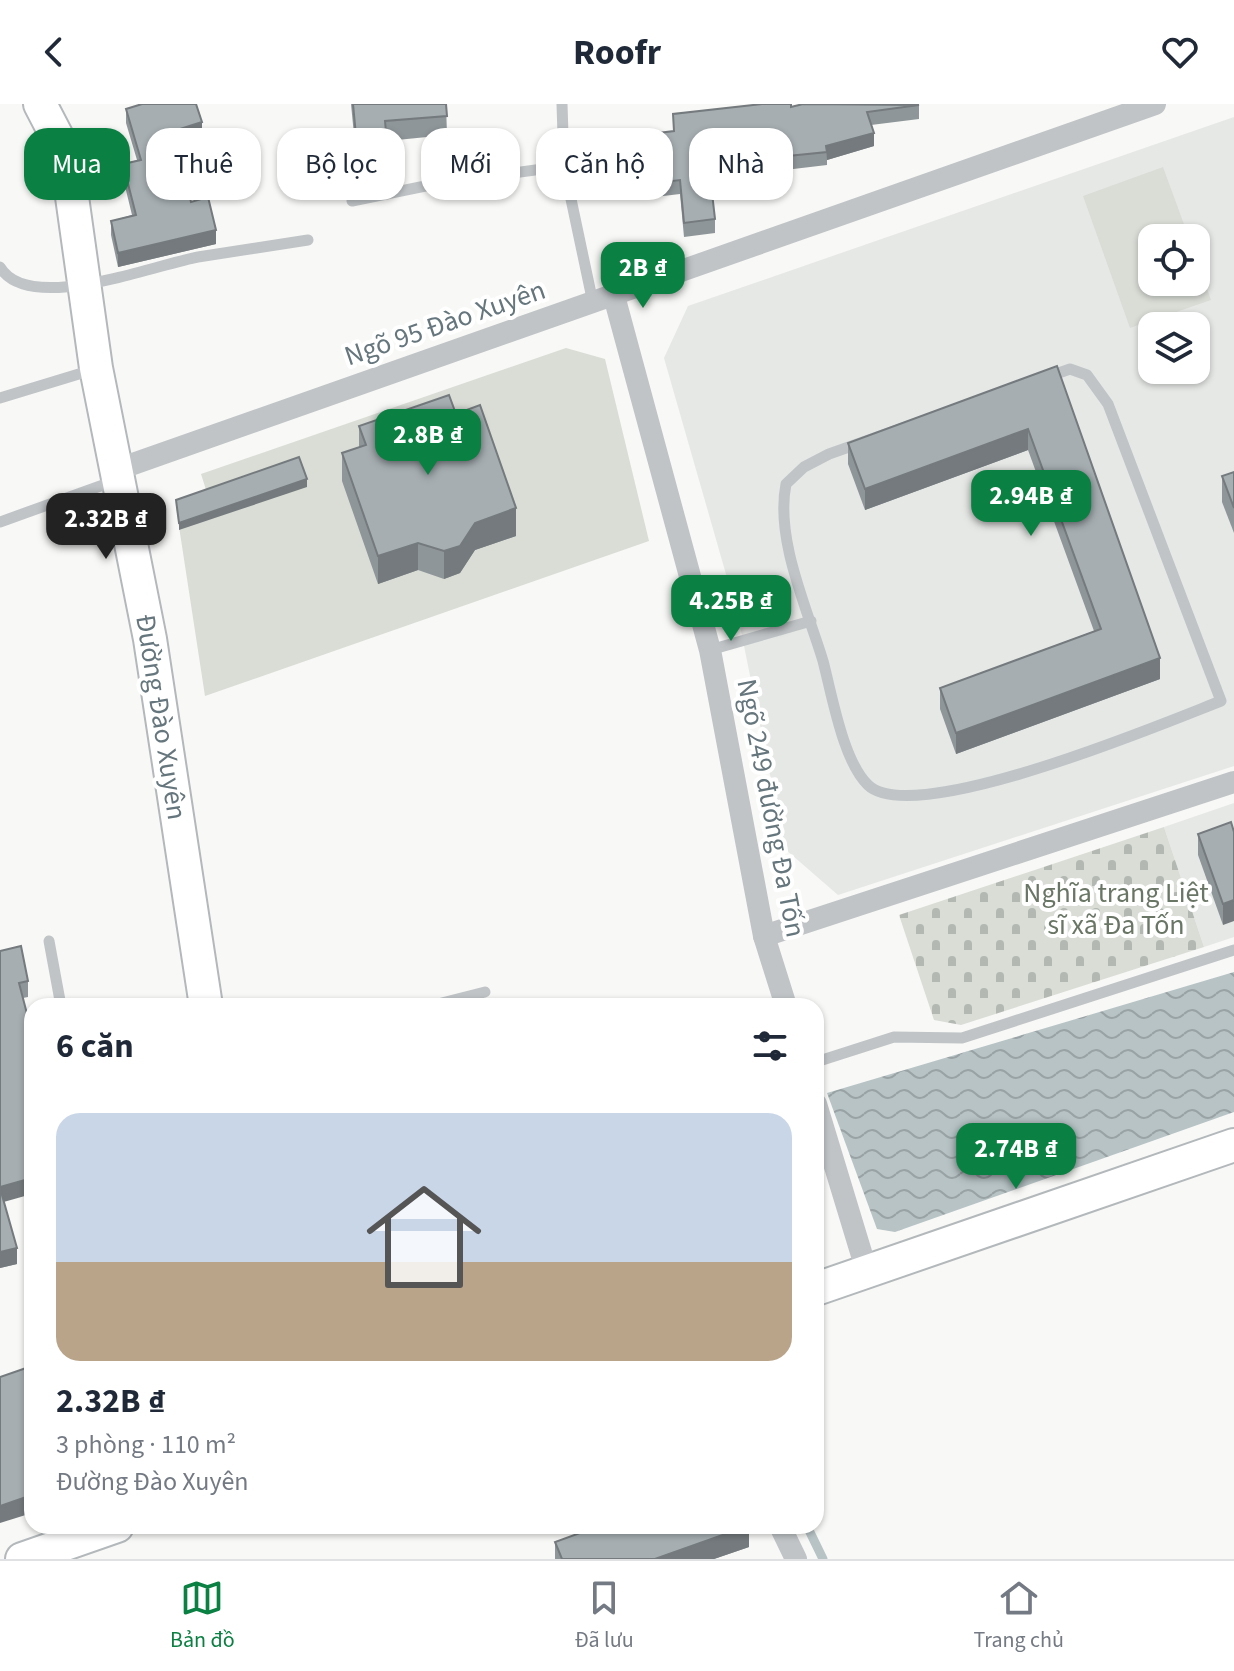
<!DOCTYPE html>
<html lang="vi">
<meta charset="utf-8">
<style>
body{margin:0;font-family:"Source Sans 3",sans-serif;background:#f6f6f7;color:#1f2937;height:100vh;display:flex;flex-direction:column;font-size:30px;white-space:nowrap}
*{box-sizing:border-box;margin:0}
p{font-size:26px;color:#747a83}
.icon{flex:none;width:44px;height:44px;fill:none;stroke:currentColor;stroke-width:2;stroke-linecap:round;stroke-linejoin:round}
.map{position:relative;flex:1;overflow:hidden}
.drawer{position:absolute;left:24px;top:894px;width:800px;height:536px;display:flex;flex-direction:column;background:#fff;border-radius:24px;box-shadow:0 2px 6px #0004}
.drawer>*{flex:none}
.top-card{position:absolute;left:24px;top:24px;width:800px;height:72px;display:flex;gap:16px}
.controls{position:absolute;left:1138px;top:120px;display:grid;gap:16px}
.controls a{display:grid;place-items:center;width:72px;height:72px;border-radius:16px;background:#fff;box-shadow:0 2px 6px #0004;font-size:40px}
.price{position:absolute;translate:-50% -68px;padding:0 18px;border-radius:16px;background:#0b8043;color:#fff;font-size:26px;line-height:52px;filter:drop-shadow(0 2px 4px #0008)}
.price::after{content:'';position:absolute;left:50%;top:48px;width:24px;height:18px;margin-left:-12px;background:inherit;clip-path:polygon(0 0,100% 0,50% 100%)}
.price.selected{background:#222;color:#fff}
ul{padding:0;list-style:none}
li{display:grid;align-content:center;gap:16px;height:424px;padding:0 32px}
li+li{border-top:2px solid #e0e1e3}
li span{display:grid;place-items:center;height:248px;border-radius:24px;color:#555}
li>.icon{margin-inline-start:auto}
span .icon{width:144px;height:144px;fill:#fffc;stroke-width:1}
li b{font-size:34px}
h2{display:flex;justify-content:space-between;align-items:center;height:96px;padding:0 32px;font-size:34px}
.pill{padding:0 28px;border-radius:24px;background:#fff;box-shadow:0 2px 6px #0004;font-size:28px;line-height:72px}
.pill.selected{background:#0b8043;color:#fff}
header{display:flex;justify-content:space-between;align-items:center;height:104px;padding:0 32px;background:#fff;font-size:36px;font-weight:700}
.dock{display:flex;justify-content:space-around;align-items:center;height:112px;border-top:2px solid #e0e1e3;background:#fff;font-size:22px;color:#747a83}
.dock a{display:grid;justify-items:center;gap:4px}
.dock .selected{color:#0b8043}
.map>svg:first-child{display:block}
.built{fill:#e6e8e6;fill-rule:evenodd}
.green{fill:#d9ddd6}
.cemetery{fill:url(#cemetery-stones)}
.water{fill:url(#water-waves)}
.lines{fill:none;stroke-linecap:round;stroke-linejoin:round}
.stream{stroke:#b7c3c5;stroke-width:9}
.secondary-casing{stroke:#b3b8bb;stroke-width:36}
.lane{stroke:#c0c4c7;stroke-width:11}
.street{stroke:#c0c4c7;stroke-width:22}
.secondary{stroke:#fff;stroke-width:32}
.wall{fill:#8f9699}
.shaded-wall{fill:#747a7d}
.building{fill:#a6aeb2;stroke:#747a7d;stroke-width:2}
.labels{text-anchor:middle;dominant-baseline:central;stroke-width:8;stroke-linejoin:round;paint-order:stroke}
.street-label{font-size:28px;fill:#66767d;stroke:#fff}
.park-label{font-size:28px;fill:#6a7665;stroke:#fff}
</style>
<header><svg class="icon" aria-label="back" viewBox="0 0 24 24"><path d="M15 5l-7 7 7 7"/></svg>Roofr<svg class="icon" aria-label="heart" viewBox="0 0 24 24"><path d="M12 20l-8-8c-3-5 5-10 8-4 3-6 11-1 8 4z"/></svg></header>
<div class="map">
<svg width="1234" height="1455" viewBox="0 0 1234 1455">
<defs>
<pattern id="cemetery-stones" width="16" height="16" patternUnits="userSpaceOnUse" patternTransform="scale(2)"><rect width="16" height="16" fill="#d9ddd6"/><path d="M2 7V4a2 2 0 0 1 4 0v3zM10 15v-3a2 2 0 0 1 4 0v3z" fill="#b4b8b3"/></pattern>
<pattern id="water-waves" width="16" height="10" patternUnits="userSpaceOnUse" patternTransform="scale(2)"><rect width="16" height="10" fill="#b7c3c5"/><path d="M0 5q4-4 8 0t8 0" fill="none" stroke="#99a3a5"/></pattern>
</defs>
<rect width="100%" height="100%" fill="#f8f8f6"/>
<g class="built">
<path d="M 1234,13 L 1234,662 L 838,791 L 785,745 L 738,512 L 664,254 L 688,202 ZM 1152,134 L 1196,134 L 1196,178 L 1152,178 ZM 1152,222 L 1196,222 L 1196,266 L 1152,266 Z"/>
<path d="M 1234,699 L 1234,833 L 1204,843 L 1164,723 Z"/>
</g>
<g class="green">
<path d="M 1163,63 L 1189,134 L 1152,134 L 1152,178 L 1196,178 L 1196,154 L 1211,196 L 1130,224 L 1083,92 Z"/>
<path d="M 566,244 L 605,255 L 649,437 L 205,592 L 176,403 L 208,392 L 201,370 Z"/>
</g>
<path class="cemetery" d="M 1164,723 L 1204,843 L 961,921 L 934,916 L 899,811 Z"/>
<path class="water" d="M 1234,868 L 1234,1008 L 895,1128 L 877,1125 L 827,989 Z"/>
<g class="lines">
<path class="stream" d="M 807,1422 L 823,1455"/>
<g class="secondary-casing">
<g id="secondary">
<path d="M 40,0 L 66,50 L 96,264 L 150,535 L 206,902"/>
<path d="M 816,1185 L 1234,1041"/>
<path d="M 22,1455 L 117,1422"/>
</g>
</g>
<g class="lane">
<path d="M 562,0 L 564,62 L 593,199"/>
<path d="M 352,97 L 440,79 L 564,62"/>
<path d="M 0,163 C 28,211 154,161 198,153 C 235,147 271,142 308,136"/>
<path d="M 1070,265 L 1087,271 L 1108,300 L 1221,597 C 1164,619 913,725 868,681 C 843,657 832,591 823,557 C 807,504 775,435 786,380 L 804,363 L 829,350 Z"/>
<path d="M 0,294 L 92,266"/>
<path d="M 0,418 L 117,376"/>
<path d="M 710,546 L 811,517"/>
<path d="M 49,837 L 61,902"/>
<path d="M 430,902 L 485,888"/>
<path d="M 816,958 L 894,933 L 962,934 L 1234,846"/>
</g>
<g class="street">
<path d="M 614,192 L 710,546 L 764,832 L 786,902"/>
<path d="M 116,366 L 1155,0"/>
<path d="M 764,832 L 1234,678"/>
<path d="M 816,1000 L 867,1168"/>
<path d="M 780,1422 L 796,1455"/>
</g>
<use href="#secondary" class="secondary"/>
</g>
<g class="wall">
<path d="M 351,0 L 446,0 L 447,31 L 387,37 L 389,80 L 359,83 Z"/>
<path d="M 919,0 L 919,15 L 871,21 L 874,42 L 827,56 L 827,61 L 768,68 L 765,44 L 708,51 L 715,115 L 715,129 L 684,133 L 680,90 L 638,95 L 632,46 L 632,32 L 673,28 L 673,10 L 791,3 Z"/>
<path d="M 126,5 L 202,32 L 177,40 L 191,98 L 216,140 L 118,163 L 111,131 L 111,117 L 132,111 L 123,74 L 123,60 L 137,56 L 126,19 Z"/>
<path d="M 1057,262 L 1160,575 L 956,650 L 940,605 L 940,584 L 1094,527 L 1028,346 L 865,406 L 848,360 L 848,339 Z"/>
<path d="M 456,310 L 516,432 L 475,446 L 460,469 L 444,475 L 418,466 L 378,480 L 342,377 L 342,349 L 359,343 L 359,322 Z"/>
<path d="M 1234,368 L 1234,429 L 1222,398 L 1222,372 Z"/>
<path d="M 1234,728 L 1223,821 L 1198,751 L 1198,730 Z"/>
<path d="M 0,847 L 28,877 L 28,893 L 23,894 L 4,1098 L 17,1160 L 0,1164 Z"/>
<path d="M 555,1438 L 749,1443 L 714,1455 L 555,1455 Z"/>
</g>
<g class="shaded-wall">
<path d="M 202,18 L 202,32 L 174,41 L 174,27 Z"/>
<path d="M 874,29 L 874,42 L 827,56 L 826,42 Z"/>
<path d="M 216,126 L 216,140 L 118,163 L 118,149 Z"/>
<path d="M 1028,325 L 1028,346 L 865,406 L 865,385 Z"/>
<path d="M 307,375 L 307,383 L 179,426 L 179,419 Z"/>
<path d="M 516,404 L 516,432 L 475,446 L 460,469 L 444,475 L 444,447 L 475,419 Z"/>
<path d="M 418,439 L 418,466 L 378,480 L 378,452 Z"/>
<path d="M 1160,554 L 1160,575 L 956,650 L 956,629 Z"/>
<path d="M 1234,796 L 1234,817 L 1223,821 L 1223,800 Z"/>
<path d="M 32,1074 L 32,1090 L 0,1099 L 0,1083 Z"/>
<path d="M 17,1144 L 17,1160 L 0,1164 L 0,1148 Z"/>
<path d="M 32,1391 L 32,1409 L 0,1419 L 0,1402 Z"/>
<path d="M 749,1422 L 749,1443 L 714,1455 L 655,1455 Z"/>
</g>
<g class="building">
<path d="M 142,0 L 196,0 L 202,18 L 174,27 L 191,98 L 208,93 L 216,126 L 118,149 L 111,117 L 136,111 L 123,60 L 141,56 L 126,5 Z"/>
<path d="M 353,0 L 446,0 L 447,12 L 385,17 L 389,61 L 359,63 Z"/>
<path d="M 762,0 L 791,0 L 791,3 L 803,0 L 919,1 L 867,8 L 874,29 L 826,42 L 827,48 L 768,54 L 765,30 L 706,37 L 715,115 L 684,119 L 680,76 L 638,81 L 632,32 L 674,27 L 673,10 Z"/>
<path d="M 1057,262 L 1160,554 L 956,629 L 940,584 L 1101,525 L 1028,325 L 865,385 L 848,339 Z"/>
<path d="M 449,291 L 456,310 L 480,301 L 516,404 L 475,419 L 460,442 L 444,447 L 418,439 L 378,452 L 342,349 L 366,341 L 359,322 Z"/>
<path d="M 299,353 L 307,375 L 179,419 L 176,396 Z"/>
<path d="M 1234,368 L 1234,404 L 1222,372 Z"/>
<path d="M 1231,718 L 1234,728 L 1234,796 L 1223,800 L 1198,730 Z"/>
<path d="M 21,842 L 28,877 L 19,879 L 32,929 L 32,1074 L 0,1083 L 0,847 Z"/>
<path d="M 0,1084 L 17,1144 L 0,1148 Z"/>
<path d="M 32,1262 L 32,1391 L 0,1402 L 0,1273 Z"/>
<path d="M 599,1422 L 748,1422 L 655,1455 L 562,1455 L 555,1438 Z"/>
</g>
<g class="labels">
<g class="street-label">
<text transform="translate(445 219) rotate(-19)">Ngõ 95 Đào Xuyên</text>
<text transform="translate(161 613) rotate(81)">Đường Đào Xuyên</text>
<text transform="translate(771 704) rotate(79)">Ngõ 249 đường Đa Tốn</text>
</g>
<g class="park-label">
<text x="1116" y="789">Nghĩa trang Liệt<tspan x="1116" dy="32">sĩ xã Đa Tốn</tspan></text>
</g>
</g>
</svg>
<div class="controls">
<a><svg class="icon" aria-label="locate" viewBox="0 0 24 24"><circle cx="12" cy="12" r="6"/><path d="M12 2v4M12 18v4M2 12h4M18 12h4"/></svg></a>
<a><svg class="icon" aria-label="layers" viewBox="0 0 24 24"><path d="M12 4l9 5-9 5-9-5zM3 14l9 5 9-5"/></svg></a>
</div>
<b class="price" style="left:643px;top:206px">2B ₫</b>
<b class="price" style="left:428px;top:373px">2.8B ₫</b>
<b class="price" style="left:1031px;top:434px">2.94B ₫</b>
<b class="price selected" style="left:106px;top:457px">2.32B ₫</b>
<b class="price" style="left:731px;top:539px">4.25B ₫</b>
<b class="price" style="left:1016px;top:1087px">2.74B ₫</b>
<div class="top-card">
<a class="pill selected">Mua</a>
<a class="pill">Thuê</a>
<a class="pill">Bộ lọc</a>
<a class="pill">Mới</a>
<a class="pill">Căn hộ</a>
<a class="pill">Nhà</a>
</div>
<section class="drawer">
<h2>6 căn<svg class="icon" aria-label="filters" viewBox="0 0 24 24"><path d="M4 7h16M4 17h16"/><circle cx="9" cy="7" r="2"/><circle cx="15" cy="17" r="2"/></svg></h2>
<ul>
<li><span style="background:linear-gradient(#c9d6e8 60%,#b9a48a 0)"><svg class="icon" aria-label="home" viewBox="0 0 24 24"><path d="M3 11l9-7 9 7M6 9v11h12V9"/></svg></span><div><b>2.32B ₫</b><p>3 phòng · 110 m²</p><p>Đường Đào Xuyên</p></div></li>
</ul>
</section>
</div>
<nav class="dock">
<a class="selected"><svg class="icon" aria-label="map" viewBox="0 0 24 24"><path d="M3 6l6-2 6 2 6-2v14l-6 2-6-2-6 2zM9 4v14M15 6v14"/></svg>Bản đồ</a>
<a><svg class="icon" aria-label="saved" viewBox="0 0 24 24"><path d="M7 4h10v16l-5-4-5 4z"/></svg>Đã lưu</a>
<a><svg class="icon" aria-label="home" viewBox="0 0 24 24"><path d="M3 11l9-7 9 7M6 9v11h12V9"/></svg>Trang chủ</a>
</nav>
